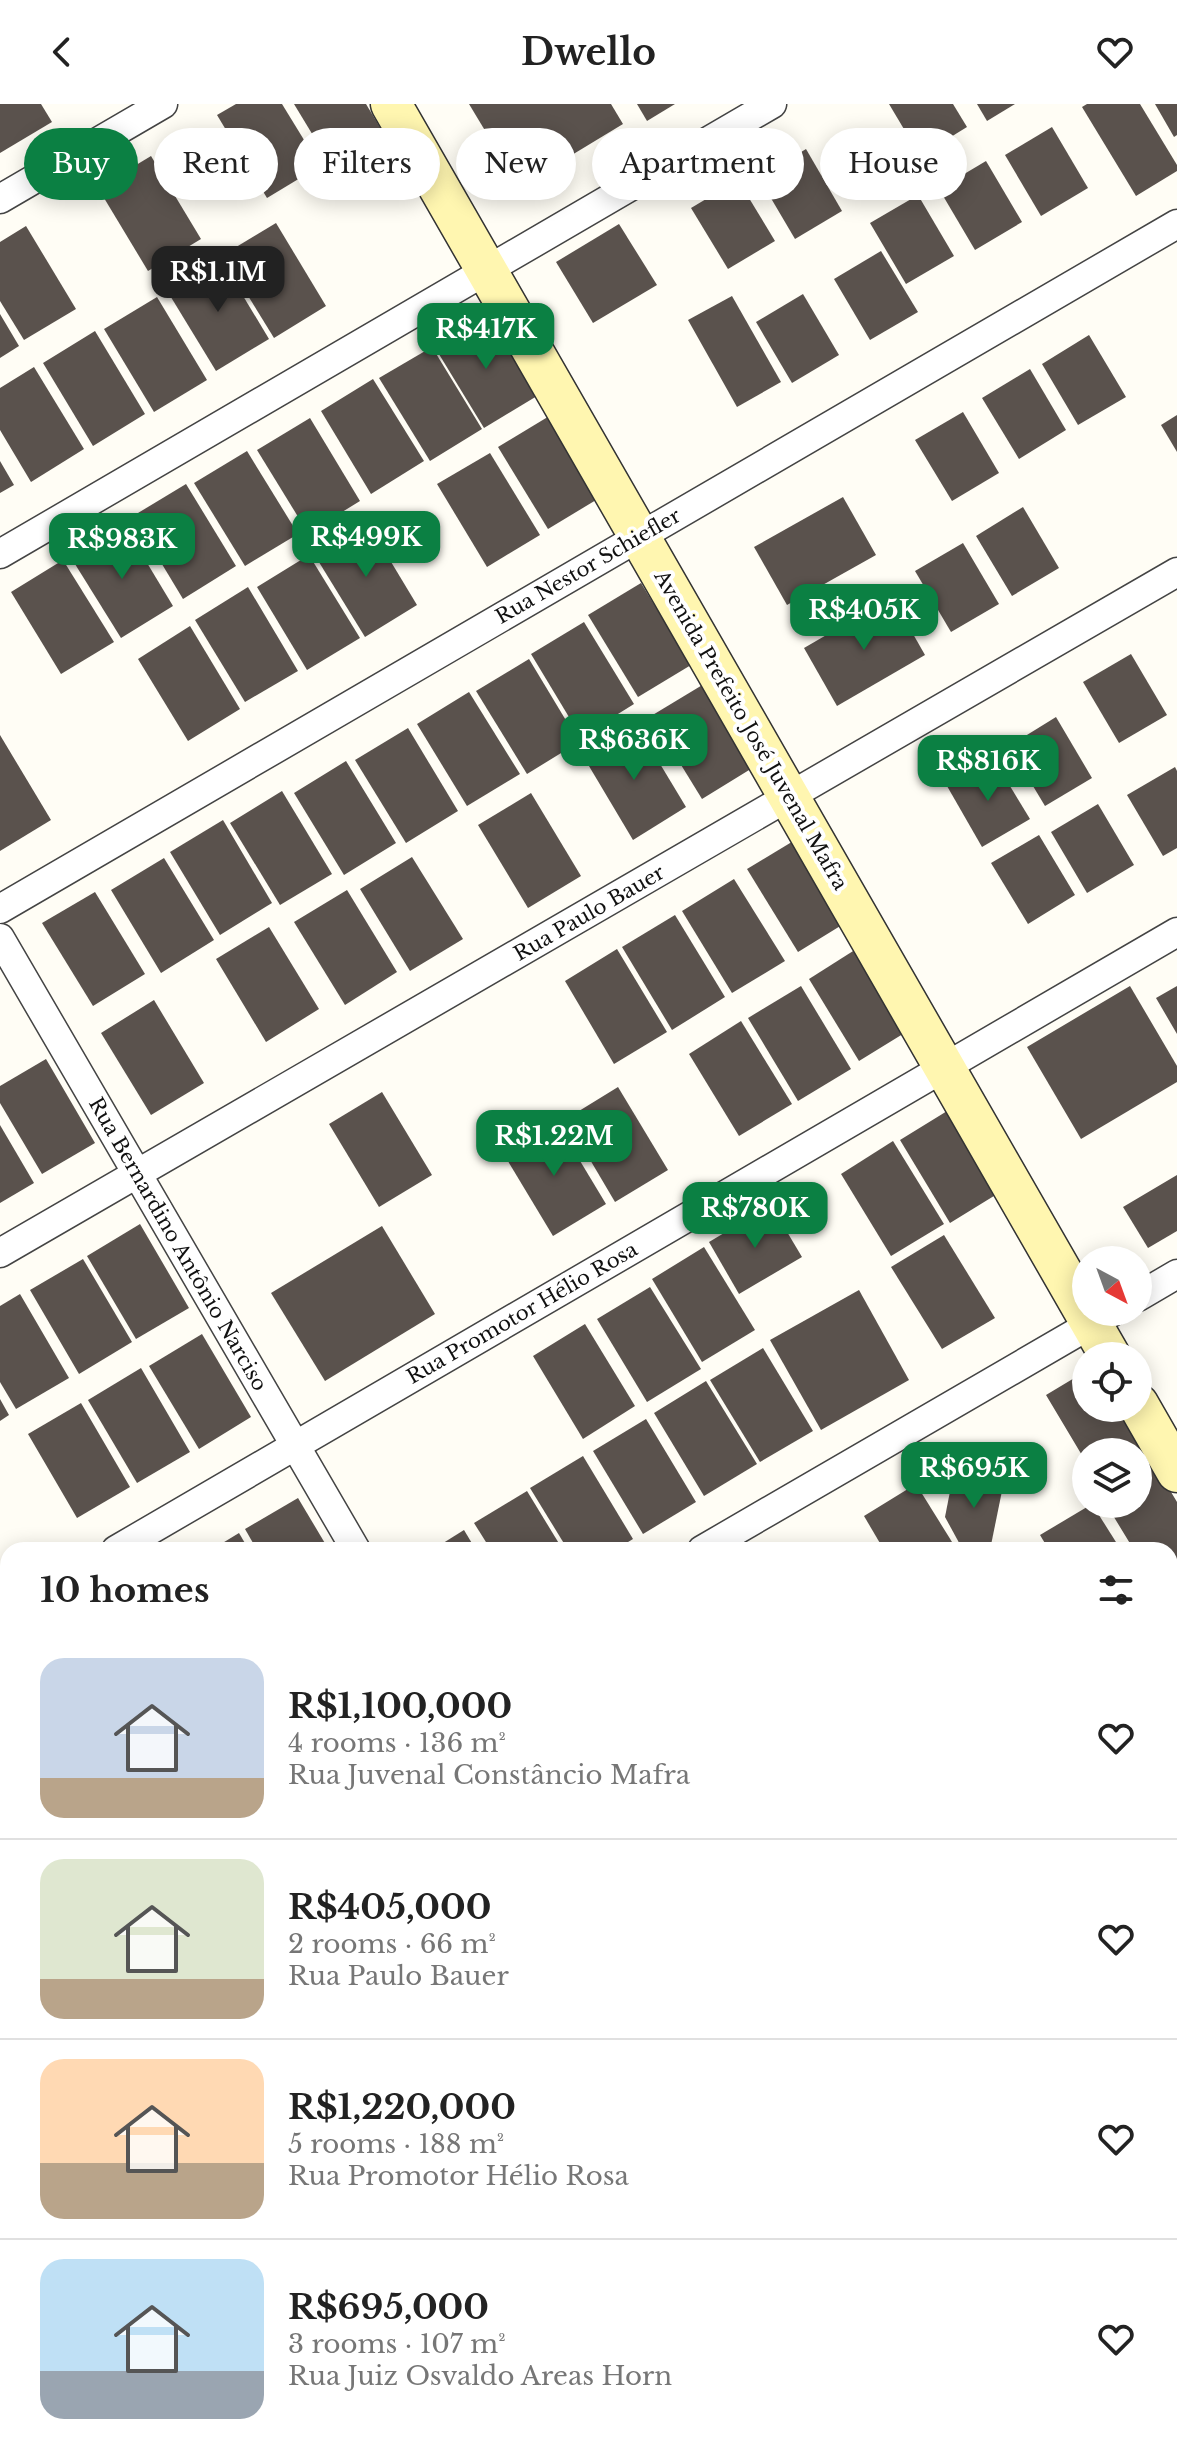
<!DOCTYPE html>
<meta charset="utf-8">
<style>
body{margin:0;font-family:"Libre Baskerville",serif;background:#f2f2f2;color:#222;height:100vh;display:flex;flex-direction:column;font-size:30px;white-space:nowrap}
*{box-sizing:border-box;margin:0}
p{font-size:26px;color:#767676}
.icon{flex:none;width:44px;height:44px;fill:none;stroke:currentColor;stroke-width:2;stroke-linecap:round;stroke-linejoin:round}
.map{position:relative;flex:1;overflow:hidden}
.drawer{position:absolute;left:0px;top:1438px;width:1178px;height:912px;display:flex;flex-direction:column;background:#fff;border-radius:24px 24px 0 0;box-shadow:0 4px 20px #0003}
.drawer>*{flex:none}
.guide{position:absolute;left:24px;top:24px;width:1130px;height:72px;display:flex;gap:16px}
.needle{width:52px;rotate:139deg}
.tools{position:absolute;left:1072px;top:1142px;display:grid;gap:16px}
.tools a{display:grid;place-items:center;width:80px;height:80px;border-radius:50%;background:#fff;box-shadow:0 4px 20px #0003;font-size:40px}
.price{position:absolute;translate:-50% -68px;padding:0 18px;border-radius:16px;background:#0b8043;color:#fff;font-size:26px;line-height:52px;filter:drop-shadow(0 2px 4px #0008)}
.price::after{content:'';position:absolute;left:50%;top:48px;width:24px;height:18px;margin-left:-12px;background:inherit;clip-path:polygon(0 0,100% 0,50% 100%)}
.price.active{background:#222;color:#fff}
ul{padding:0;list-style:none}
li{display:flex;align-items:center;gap:24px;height:200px;padding:0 40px}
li+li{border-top:2px solid #e0e0e0}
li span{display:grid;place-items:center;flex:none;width:224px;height:160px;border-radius:24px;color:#555}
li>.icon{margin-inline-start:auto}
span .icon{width:96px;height:96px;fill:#fffc;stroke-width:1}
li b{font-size:34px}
h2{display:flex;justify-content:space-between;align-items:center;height:96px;padding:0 40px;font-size:34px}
.pill{padding:0 28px;border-radius:36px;background:#fff;box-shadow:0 4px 20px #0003;font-size:28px;line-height:72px}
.pill.active{background:#0b8043;color:#fff}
header{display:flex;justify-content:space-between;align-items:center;height:104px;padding:0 40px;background:#fff;font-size:36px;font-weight:700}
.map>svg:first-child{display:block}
.building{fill:#5a524d}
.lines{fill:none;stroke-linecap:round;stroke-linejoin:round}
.street-casing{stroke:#444;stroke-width:31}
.secondary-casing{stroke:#333;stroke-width:43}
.street{stroke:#fff;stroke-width:28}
.secondary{stroke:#fff6b0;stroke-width:40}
.labels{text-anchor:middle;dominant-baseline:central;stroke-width:8;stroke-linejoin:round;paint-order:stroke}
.street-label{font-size:20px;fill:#111;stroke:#fff}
</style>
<header><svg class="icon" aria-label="back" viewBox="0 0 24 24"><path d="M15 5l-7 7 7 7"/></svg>Dwello<svg class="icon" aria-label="heart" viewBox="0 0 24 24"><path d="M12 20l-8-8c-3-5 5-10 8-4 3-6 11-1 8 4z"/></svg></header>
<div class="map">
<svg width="1177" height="2350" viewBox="0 0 1177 2350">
<rect width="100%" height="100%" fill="#fffdf5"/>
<g class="building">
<path d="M 0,0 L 41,0 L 52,18 L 0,49 Z"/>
<path d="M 236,0 L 282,0 L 320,62 L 267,94 L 217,11 Z"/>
<path d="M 294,0 L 366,0 L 387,35 L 334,66 Z"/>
<path d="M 469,0 L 611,0 L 623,20 L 519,83 Z"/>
<path d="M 637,0 L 675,0 L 647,17 Z"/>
<path d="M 889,0 L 953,0 L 967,23 L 920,52 Z"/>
<path d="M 977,0 L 1015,0 L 987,17 Z"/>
<path d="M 1087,0 L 1140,0 L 1177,61 L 1177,67 L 1136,92 L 1082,3 Z"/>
<path d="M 1155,0 L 1177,0 L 1177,31 L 1174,33 Z"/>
<path d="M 1052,23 L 1088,84 L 1041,112 L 1005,51 Z"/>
<path d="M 806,45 L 842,107 L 795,135 L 759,74 Z"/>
<path d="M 151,52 L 201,135 L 148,167 L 98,84 Z"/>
<path d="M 986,57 L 1022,118 L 975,146 L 939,85 Z"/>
<path d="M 738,76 L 775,137 L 728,165 L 691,104 Z"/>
<path d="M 918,91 L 954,152 L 906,180 L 870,119 Z"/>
<path d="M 276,119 L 326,202 L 274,234 L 223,151 Z"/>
<path d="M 619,120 L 657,181 L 593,219 L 556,158 Z"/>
<path d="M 26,122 L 76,205 L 24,236 L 0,197 L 0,138 Z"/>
<path d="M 881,147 L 918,208 L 870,236 L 834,175 Z"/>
<path d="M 219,152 L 269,235 L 216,267 L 166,185 Z"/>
<path d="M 803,190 L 839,251 L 792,279 L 756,218 Z"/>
<path d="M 732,192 L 781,278 L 737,303 L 688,216 Z"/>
<path d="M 157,193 L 207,276 L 154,308 L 104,225 Z"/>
<path d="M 487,209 L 537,292 L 484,324 L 434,242 Z"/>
<path d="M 0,210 L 19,242 L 0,254 Z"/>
<path d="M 95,227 L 145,310 L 93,342 L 43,259 Z"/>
<path d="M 1089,231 L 1126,293 L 1078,321 L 1042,260 Z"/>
<path d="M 432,243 L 482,325 L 430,357 L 379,274 Z"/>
<path d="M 34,263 L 84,345 L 31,378 L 0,326 L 0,284 Z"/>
<path d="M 1030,265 L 1066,326 L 1019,355 L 982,294 Z"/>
<path d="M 373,275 L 424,357 L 371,390 L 321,307 Z"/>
<path d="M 963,308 L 999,369 L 952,397 L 915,336 Z"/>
<path d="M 551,311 L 601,393 L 548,425 L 498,343 Z"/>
<path d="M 1177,311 L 1177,348 L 1161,321 Z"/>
<path d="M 310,314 L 360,397 L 308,429 L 257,346 Z"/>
<path d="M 247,347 L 298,430 L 245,462 L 194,379 Z"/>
<path d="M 490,349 L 540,431 L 487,463 L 437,380 Z"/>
<path d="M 0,357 L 14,381 L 0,389 Z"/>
<path d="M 186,380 L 236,462 L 183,495 L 133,412 Z"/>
<path d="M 843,393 L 876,451 L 787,501 L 754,443 Z"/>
<path d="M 1023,403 L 1059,464 L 1012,492 L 976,432 Z"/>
<path d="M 367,418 L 417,501 L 365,533 L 314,450 Z"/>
<path d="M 123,419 L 173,502 L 121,534 L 70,452 Z"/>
<path d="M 963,439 L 999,500 L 951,528 L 915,467 Z"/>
<path d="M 309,451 L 360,534 L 307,566 L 257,483 Z"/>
<path d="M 63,456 L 114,538 L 61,570 L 11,488 Z"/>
<path d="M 641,479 L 691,561 L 638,593 L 588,511 Z"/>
<path d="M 248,483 L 298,567 L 245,598 L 195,516 Z"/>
<path d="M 892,493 L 925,551 L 837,602 L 804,544 Z"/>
<path d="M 584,518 L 634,600 L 581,633 L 531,550 Z"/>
<path d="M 190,522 L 240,605 L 188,637 L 138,555 Z"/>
<path d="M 1131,550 L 1167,611 L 1119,639 L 1083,578 Z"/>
<path d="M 529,555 L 579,638 L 527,670 L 476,587 Z"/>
<path d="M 704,580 L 754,663 L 702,695 L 651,612 Z"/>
<path d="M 469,588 L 520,670 L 467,702 L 417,620 Z"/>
<path d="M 1056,613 L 1092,674 L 1045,702 L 1009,642 Z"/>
<path d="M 636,620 L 686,703 L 633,736 L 583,652 Z"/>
<path d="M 408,624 L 458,707 L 406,739 L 355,656 Z"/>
<path d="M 0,631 L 51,716 L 0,747 Z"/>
<path d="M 993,654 L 1030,715 L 982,743 L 947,682 Z"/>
<path d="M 346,657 L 396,739 L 344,771 L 294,689 Z"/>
<path d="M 1175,663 L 1177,667 L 1177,744 L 1163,752 L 1127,691 Z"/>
<path d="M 282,687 L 332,770 L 280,801 L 230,719 Z"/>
<path d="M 531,689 L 581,772 L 528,804 L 478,721 Z"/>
<path d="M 1098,700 L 1134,761 L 1087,789 L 1051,728 Z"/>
<path d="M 223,716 L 272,799 L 220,831 L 170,748 Z"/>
<path d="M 1039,731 L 1075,791 L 1028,820 L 991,759 Z"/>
<path d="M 800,733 L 850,816 L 798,848 L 747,765 Z"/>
<path d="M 412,753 L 463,835 L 410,867 L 360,785 Z"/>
<path d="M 164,754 L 214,836 L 161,869 L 111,786 Z"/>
<path d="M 734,775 L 785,857 L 732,889 L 682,807 Z"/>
<path d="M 347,786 L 397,868 L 345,901 L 294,818 Z"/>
<path d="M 95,788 L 145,870 L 93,902 L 42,819 Z"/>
<path d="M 675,811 L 725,893 L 672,926 L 622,843 Z"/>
<path d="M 269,823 L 319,905 L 266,938 L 216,855 Z"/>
<path d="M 861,842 L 911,925 L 859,957 L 809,875 Z"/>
<path d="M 617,845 L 667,928 L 614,960 L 565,877 Z"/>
<path d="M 801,882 L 851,965 L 798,997 L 748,914 Z"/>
<path d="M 1130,882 L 1177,962 L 1177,978 L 1081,1035 L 1027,943 Z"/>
<path d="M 1177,882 L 1177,930 L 1156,894 Z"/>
<path d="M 154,896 L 204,979 L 151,1011 L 101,929 Z"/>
<path d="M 741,917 L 792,1000 L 739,1032 L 689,950 Z"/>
<path d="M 46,955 L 95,1039 L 42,1070 L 0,999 L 0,982 Z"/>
<path d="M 618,983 L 668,1066 L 615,1098 L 566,1015 Z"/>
<path d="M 382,988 L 432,1071 L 379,1103 L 329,1020 Z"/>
<path d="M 952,1004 L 1002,1087 L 950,1119 L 900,1036 Z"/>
<path d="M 556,1017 L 606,1100 L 553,1132 L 503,1049 Z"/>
<path d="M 0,1021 L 34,1079 L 0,1099 Z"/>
<path d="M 893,1037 L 944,1120 L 891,1152 L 841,1070 Z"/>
<path d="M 1177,1071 L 1177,1127 L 1148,1144 L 1123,1103 Z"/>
<path d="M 771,1101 L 802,1153 L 739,1190 L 709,1138 Z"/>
<path d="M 140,1120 L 189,1204 L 136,1235 L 87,1152 Z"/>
<path d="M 382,1122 L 435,1210 L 325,1277 L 271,1189 Z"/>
<path d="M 944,1131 L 995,1214 L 942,1245 L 891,1163 Z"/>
<path d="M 704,1143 L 755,1226 L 702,1258 L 652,1175 Z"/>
<path d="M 83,1155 L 132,1238 L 79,1270 L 30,1186 Z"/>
<path d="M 650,1183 L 701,1265 L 647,1298 L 597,1215 Z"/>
<path d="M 859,1186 L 909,1276 L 821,1326 L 770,1236 Z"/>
<path d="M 20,1190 L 69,1274 L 16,1305 L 0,1278 L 0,1202 Z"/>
<path d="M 585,1220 L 635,1302 L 583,1335 L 533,1252 Z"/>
<path d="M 202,1230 L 251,1313 L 199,1345 L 149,1262 Z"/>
<path d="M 763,1244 L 813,1327 L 760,1358 L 710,1276 Z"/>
<path d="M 141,1264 L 190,1348 L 137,1379 L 88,1296 Z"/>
<path d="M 1086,1267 L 1086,1304 L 1126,1304 L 1149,1342 L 1138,1348 L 1086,1348 L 1086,1358 L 1046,1291 Z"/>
<path d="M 706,1277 L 757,1360 L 704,1392 L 654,1309 Z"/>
<path d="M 0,1295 L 9,1311 L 0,1317 Z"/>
<path d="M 81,1299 L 130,1383 L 77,1414 L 28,1330 Z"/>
<path d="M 646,1315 L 696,1398 L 643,1430 L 593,1347 Z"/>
<path d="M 583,1352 L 633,1435 L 615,1446 L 568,1446 L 530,1384 Z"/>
<path d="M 1156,1363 L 1177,1398 L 1177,1464 L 1170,1469 L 1170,1446 L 1134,1446 L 1106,1400 L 1138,1400 L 1138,1374 Z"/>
<path d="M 954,1367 L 1004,1377 L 990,1446 L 963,1446 L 945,1413 Z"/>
<path d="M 916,1380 L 957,1446 L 884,1446 L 864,1412 Z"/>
<path d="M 527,1387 L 563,1446 L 491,1446 L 474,1419 Z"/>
<path d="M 298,1394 L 329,1446 L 257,1446 L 245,1425 Z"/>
<path d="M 1092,1400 L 1121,1446 L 1049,1446 L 1040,1431 Z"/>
<path d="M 464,1426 L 476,1446 L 432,1446 Z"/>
<path d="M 239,1429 L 249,1446 L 211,1446 Z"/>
<path d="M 0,1576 L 8,1590 L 8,1676 L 0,1680 Z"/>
<path d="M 1177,1589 L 1177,1682 L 1170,1670 L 1170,1593 Z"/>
<path d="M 1170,1678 L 1177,1689 L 1177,1696 L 1170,1700 Z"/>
<path d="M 1177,1719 L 1177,1816 L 1170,1805 L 1170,1723 Z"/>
<path d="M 8,1901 L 8,1972 L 0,1977 L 0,1905 Z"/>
<path d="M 1170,1962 L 1177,1975 L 1177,2052 L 1170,2055 Z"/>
<path d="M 8,2005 L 8,2040 L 0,2027 L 0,2009 Z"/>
<path d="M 3,2099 L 8,2108 L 8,2168 L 0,2173 L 0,2101 Z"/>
<path d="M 1177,2303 L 1177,2350 L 1160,2350 L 1155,2342 L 1170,2342 L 1170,2307 Z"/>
<path d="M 97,2342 L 143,2342 L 147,2350 L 101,2350 Z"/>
<path d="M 182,2342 L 269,2342 L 274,2350 L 168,2350 Z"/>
<path d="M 491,2342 L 512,2342 L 516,2350 L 477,2350 Z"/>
<path d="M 528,2342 L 600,2342 L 604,2350 L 533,2350 Z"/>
<path d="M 604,2342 L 669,2342 L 655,2350 L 609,2350 Z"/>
<path d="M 715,2342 L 756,2342 L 760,2350 L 702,2350 Z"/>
<path d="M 767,2342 L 838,2342 L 843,2350 L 772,2350 Z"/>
</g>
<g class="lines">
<g class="street-casing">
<g id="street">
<path d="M 0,95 L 163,0"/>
<path d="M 0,450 L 772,0"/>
<path d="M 0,805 L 1177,120"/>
<path d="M 0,834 L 356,1446"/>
<path d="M 0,1149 L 1177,468"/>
<path d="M 1138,1193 L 1177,1170"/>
<path d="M 116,1446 L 1177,828"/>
<path d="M 702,1446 L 1112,1208"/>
<path d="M 0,1514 L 8,1509"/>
<path d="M 1170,1531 L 1177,1527"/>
<path d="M 0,1823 L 8,1837"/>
<path d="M 1170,1900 L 1177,1896"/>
<path d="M 0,2216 L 8,2211"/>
<path d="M 1170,2249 L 1177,2245"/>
<path d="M 294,2342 L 299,2350"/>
<path d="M 877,2342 L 881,2350"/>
<path d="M 394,2350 L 407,2342"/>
<path d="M 995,2350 L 1009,2342"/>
</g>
</g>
<g class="secondary-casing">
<g id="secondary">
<path d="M 391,0 L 1110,1252"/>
<path d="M 1138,1300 L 1177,1368"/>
</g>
</g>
<use href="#street" class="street"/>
<use href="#secondary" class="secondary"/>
</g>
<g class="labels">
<g class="street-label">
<text transform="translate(588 462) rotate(-30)">Rua Nestor Schiefler</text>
<text transform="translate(751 626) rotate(60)">Avenida Prefeito José Juvenal Mafra</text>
<text transform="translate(589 809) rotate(-30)">Rua Paulo Bauer</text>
<text transform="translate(178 1140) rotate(60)">Rua Bernardino Antônio Narciso</text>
<text transform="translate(522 1209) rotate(-30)">Rua Promotor Hélio Rosa</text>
</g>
</g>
</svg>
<div class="tools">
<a><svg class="needle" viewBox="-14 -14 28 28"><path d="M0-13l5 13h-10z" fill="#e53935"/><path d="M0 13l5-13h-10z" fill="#767676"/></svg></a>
<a><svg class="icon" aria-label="locate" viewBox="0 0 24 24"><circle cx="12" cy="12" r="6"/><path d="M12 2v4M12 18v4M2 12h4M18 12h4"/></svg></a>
<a><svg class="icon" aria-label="layers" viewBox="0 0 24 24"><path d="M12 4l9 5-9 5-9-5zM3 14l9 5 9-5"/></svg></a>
</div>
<b class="price active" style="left:218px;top:210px">R$1.1M</b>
<b class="price" style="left:486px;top:267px">R$417K</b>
<b class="price" style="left:366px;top:475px">R$499K</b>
<b class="price" style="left:122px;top:477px">R$983K</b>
<b class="price" style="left:864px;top:548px">R$405K</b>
<b class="price" style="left:634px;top:678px">R$636K</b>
<b class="price" style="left:988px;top:699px">R$816K</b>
<b class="price" style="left:554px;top:1074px">R$1.22M</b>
<b class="price" style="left:755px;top:1146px">R$780K</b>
<b class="price" style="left:974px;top:1406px">R$695K</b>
<div class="guide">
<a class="pill active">Buy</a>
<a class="pill">Rent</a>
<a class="pill">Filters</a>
<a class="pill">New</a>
<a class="pill">Apartment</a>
<a class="pill">House</a>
</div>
<section class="drawer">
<h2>10 homes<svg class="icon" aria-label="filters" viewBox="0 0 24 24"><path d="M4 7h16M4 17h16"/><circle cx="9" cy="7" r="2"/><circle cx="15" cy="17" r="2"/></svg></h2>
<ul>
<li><span style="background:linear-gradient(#c9d6e8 75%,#b9a48a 0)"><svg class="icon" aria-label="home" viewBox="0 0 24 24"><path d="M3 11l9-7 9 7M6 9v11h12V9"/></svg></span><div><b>R$1,100,000</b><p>4 rooms · 136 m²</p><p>Rua Juvenal Constâncio Mafra</p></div><svg class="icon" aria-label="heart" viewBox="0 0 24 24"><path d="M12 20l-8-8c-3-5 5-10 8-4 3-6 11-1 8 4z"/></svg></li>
<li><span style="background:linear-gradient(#dfe7d0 75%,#b9a48a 0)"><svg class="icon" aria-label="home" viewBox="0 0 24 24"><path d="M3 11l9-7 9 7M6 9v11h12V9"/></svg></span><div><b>R$405,000</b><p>2 rooms · 66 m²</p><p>Rua Paulo Bauer</p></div><svg class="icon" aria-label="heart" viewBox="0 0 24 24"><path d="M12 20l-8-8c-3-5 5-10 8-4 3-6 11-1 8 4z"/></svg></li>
<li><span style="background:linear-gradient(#ffd9b3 65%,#b9a48a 0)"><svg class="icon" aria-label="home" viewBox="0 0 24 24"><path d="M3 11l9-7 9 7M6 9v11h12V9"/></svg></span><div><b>R$1,220,000</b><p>5 rooms · 188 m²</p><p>Rua Promotor Hélio Rosa</p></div><svg class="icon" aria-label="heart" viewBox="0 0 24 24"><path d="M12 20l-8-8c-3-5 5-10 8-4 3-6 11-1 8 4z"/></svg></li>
<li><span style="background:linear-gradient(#bfe0f5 70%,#9aa5b1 0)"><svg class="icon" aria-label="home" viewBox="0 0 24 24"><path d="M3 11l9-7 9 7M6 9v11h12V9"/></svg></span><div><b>R$695,000</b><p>3 rooms · 107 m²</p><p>Rua Juiz Osvaldo Areas Horn</p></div><svg class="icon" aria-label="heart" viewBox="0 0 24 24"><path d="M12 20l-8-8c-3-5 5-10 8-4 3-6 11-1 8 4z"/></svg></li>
</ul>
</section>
</div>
